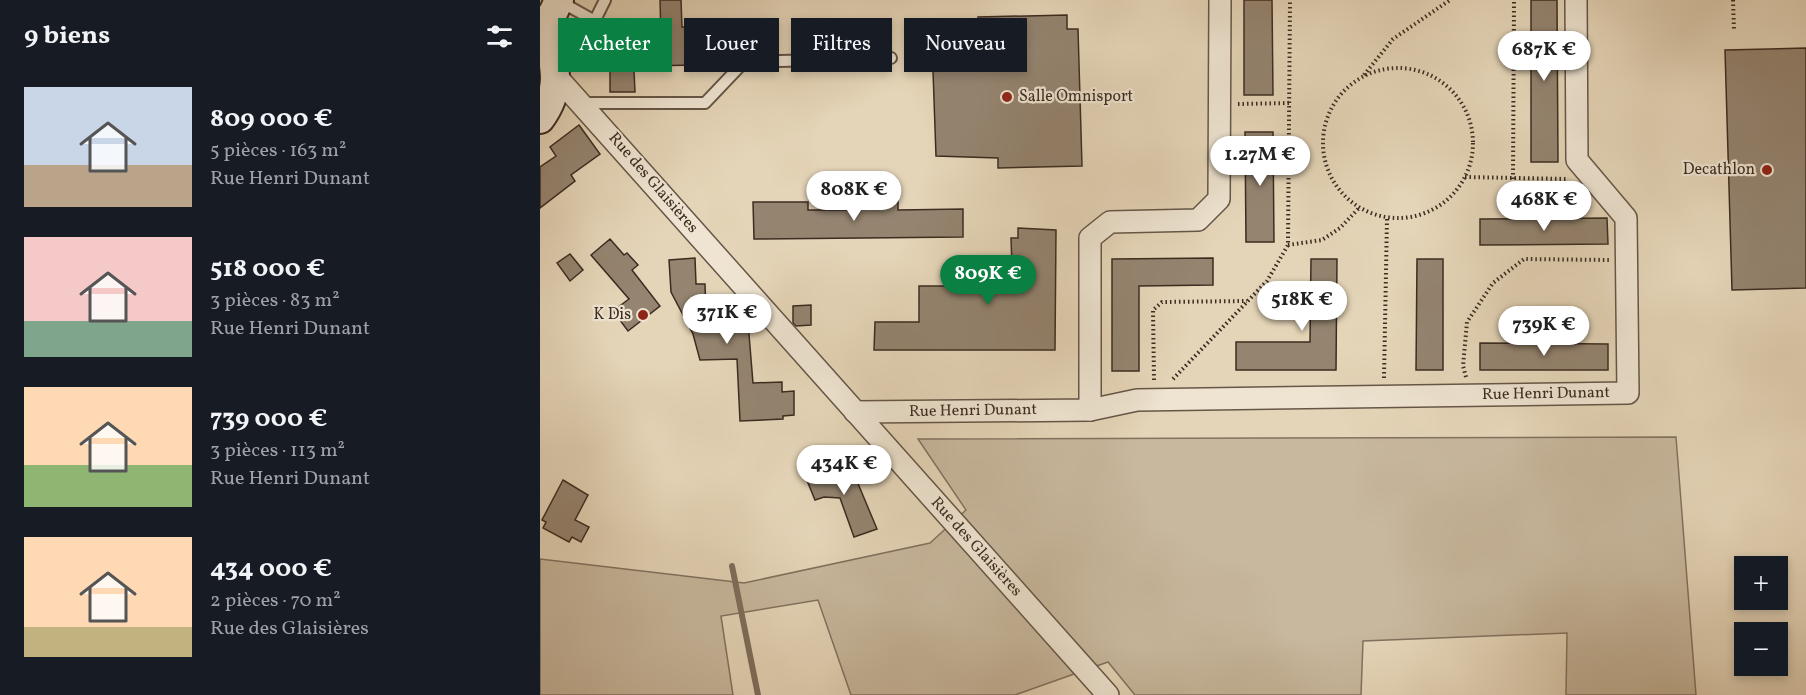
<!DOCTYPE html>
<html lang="fr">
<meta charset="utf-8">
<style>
body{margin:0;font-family:Vollkorn,serif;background:#20242c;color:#f1f3f6;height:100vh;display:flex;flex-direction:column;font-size:22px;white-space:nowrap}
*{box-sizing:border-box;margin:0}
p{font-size:20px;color:#9ea1a6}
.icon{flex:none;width:33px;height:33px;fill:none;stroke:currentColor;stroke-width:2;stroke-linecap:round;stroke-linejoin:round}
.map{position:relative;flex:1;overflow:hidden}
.side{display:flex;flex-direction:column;background:#171b24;width:540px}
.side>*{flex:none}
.top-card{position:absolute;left:18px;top:18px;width:570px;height:54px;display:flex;gap:12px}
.tools{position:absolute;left:1194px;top:556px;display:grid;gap:12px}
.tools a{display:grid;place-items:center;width:54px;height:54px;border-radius:0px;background:#171b24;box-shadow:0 3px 9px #0003;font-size:30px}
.price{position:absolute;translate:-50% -51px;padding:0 14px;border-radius:21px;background:#fff;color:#222;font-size:20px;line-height:39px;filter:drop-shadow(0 2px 3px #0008)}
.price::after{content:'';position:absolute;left:50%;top:36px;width:18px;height:14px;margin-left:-9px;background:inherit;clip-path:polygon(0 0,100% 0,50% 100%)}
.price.selected{background:#0b8043;color:#fff}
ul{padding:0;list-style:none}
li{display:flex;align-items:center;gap:18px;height:150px;padding:0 24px}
li span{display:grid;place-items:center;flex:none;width:168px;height:120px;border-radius:0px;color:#555}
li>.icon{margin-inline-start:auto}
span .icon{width:72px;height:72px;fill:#fffc;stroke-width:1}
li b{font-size:26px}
h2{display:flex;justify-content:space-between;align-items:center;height:72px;padding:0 24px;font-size:26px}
.tag{padding:0 21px;border-radius:0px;background:#171b24;box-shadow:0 3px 9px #0003;font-size:21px;line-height:54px}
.tag.selected{background:#0b8043;color:#fff}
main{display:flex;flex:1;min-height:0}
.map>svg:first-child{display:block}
.green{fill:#c8b89e;stroke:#827260;stroke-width:1.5}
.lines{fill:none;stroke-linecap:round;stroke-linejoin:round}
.stream{stroke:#7f6f5d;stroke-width:6}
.building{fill:#948470;stroke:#3c2c21;stroke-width:1.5}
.lane-casing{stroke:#665647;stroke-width:14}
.street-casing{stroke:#665647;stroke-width:24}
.secondary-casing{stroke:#3c2c21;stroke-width:32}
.path{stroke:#3c2c21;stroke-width:4;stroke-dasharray:1.5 3;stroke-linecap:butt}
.lane{stroke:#eee4d1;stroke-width:10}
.street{stroke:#eee4d1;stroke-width:21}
.secondary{stroke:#eee4d1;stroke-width:28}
.poi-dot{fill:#8f2418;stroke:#eee4d1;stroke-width:2}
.labels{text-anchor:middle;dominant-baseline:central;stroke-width:4.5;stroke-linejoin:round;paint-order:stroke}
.poi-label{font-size:16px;fill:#3c2c21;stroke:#eee4d1;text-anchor:end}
.street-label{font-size:16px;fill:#3c2c21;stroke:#eee4d1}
</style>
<main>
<section class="side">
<h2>9 biens<svg class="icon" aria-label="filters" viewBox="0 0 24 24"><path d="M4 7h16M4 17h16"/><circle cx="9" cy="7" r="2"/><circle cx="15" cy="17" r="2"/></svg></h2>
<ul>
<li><span style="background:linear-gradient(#c9d6e8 65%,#b9a48a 0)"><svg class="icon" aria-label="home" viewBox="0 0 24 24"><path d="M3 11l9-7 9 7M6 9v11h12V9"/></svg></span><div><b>809 000 €</b><p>5 pièces · 163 m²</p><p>Rue Henri Dunant</p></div></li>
<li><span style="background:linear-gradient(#f6c9c9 70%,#7fa58c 0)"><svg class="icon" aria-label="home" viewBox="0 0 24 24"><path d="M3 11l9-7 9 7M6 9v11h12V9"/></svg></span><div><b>518 000 €</b><p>3 pièces · 83 m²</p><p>Rue Henri Dunant</p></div></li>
<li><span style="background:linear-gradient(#ffd9b3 65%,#8fb573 0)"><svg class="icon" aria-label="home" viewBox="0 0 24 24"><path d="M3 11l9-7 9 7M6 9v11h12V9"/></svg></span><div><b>739 000 €</b><p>3 pièces · 113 m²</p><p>Rue Henri Dunant</p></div></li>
<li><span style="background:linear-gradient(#ffd9b3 75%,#c2b280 0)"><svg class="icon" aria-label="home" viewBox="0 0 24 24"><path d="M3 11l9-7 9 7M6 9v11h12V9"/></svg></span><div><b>434 000 €</b><p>2 pièces · 70 m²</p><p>Rue des Glaisières</p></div></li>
</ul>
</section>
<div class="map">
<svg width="1266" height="695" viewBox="0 0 1266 695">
<rect width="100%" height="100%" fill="#e5d5b8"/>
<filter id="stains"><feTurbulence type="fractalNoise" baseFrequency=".00333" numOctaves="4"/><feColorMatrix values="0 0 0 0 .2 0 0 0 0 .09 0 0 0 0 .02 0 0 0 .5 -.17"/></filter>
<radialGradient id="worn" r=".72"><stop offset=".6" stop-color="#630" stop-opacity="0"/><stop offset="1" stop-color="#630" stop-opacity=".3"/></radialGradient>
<path class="green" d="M 1136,437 L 1156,695 L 1026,695 L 1027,633 L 823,641 L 821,695 L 595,695 L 568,662 L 475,695 L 311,695 L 278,600 L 181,616 L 193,695 L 0,695 L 0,559 L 204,583 L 390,543 L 426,510 L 378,439 Z"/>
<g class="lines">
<path class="stream" d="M 192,566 L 218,695"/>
</g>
<g class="building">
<path d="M 120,0 L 141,0 L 142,27 L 185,25 L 185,22 L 207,21 L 207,42 L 157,43 L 158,65 L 102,66 L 102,70 L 94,71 L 95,92 L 70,92 L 70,58 L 74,58 L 74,39 L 121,38 Z"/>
<path d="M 704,0 L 732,0 L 733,95 L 704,95 Z"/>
<path d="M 991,0 L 1017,0 L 1018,162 L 991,162 Z"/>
<path d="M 527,15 L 527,29 L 538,29 L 542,166 L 458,168 L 458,158 L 396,156 L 393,71 L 426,70 L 425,49 L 430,49 L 430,22 L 438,21 L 438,17 Z"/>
<path d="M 1266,48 L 1266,288 L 1192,290 L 1185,50 Z"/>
<path d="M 39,125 L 60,154 L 31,175 L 35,181 L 0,208 L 0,167 L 16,156 L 10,147 Z"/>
<path d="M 705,132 L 733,132 L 734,242 L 706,242 Z"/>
<path d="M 319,201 L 358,201 L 358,210 L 423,209 L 423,237 L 214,239 L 213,202 L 268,202 L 268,210 L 319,210 Z"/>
<path d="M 1067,218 L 1068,244 L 940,245 L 940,219 Z"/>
<path d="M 478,228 L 516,230 L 515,350 L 334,350 L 335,322 L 379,322 L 379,286 L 433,286 L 432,268 L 472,267 L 471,238 L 478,238 Z"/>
<path d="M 70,239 L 84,255 L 87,253 L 98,265 L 92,270 L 120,306 L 88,331 L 73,311 L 89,299 L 51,255 Z"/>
<path d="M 30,254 L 43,270 L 30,281 L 17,263 Z"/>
<path d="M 155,258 L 156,284 L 165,284 L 166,315 L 200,310 L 201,322 L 208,322 L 213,383 L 242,382 L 242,392 L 254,391 L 254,415 L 243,416 L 243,419 L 200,421 L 197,359 L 160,360 L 153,334 L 131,292 L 129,260 Z"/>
<path d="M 673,258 L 673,285 L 599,286 L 599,371 L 572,371 L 572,259 Z"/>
<path d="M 771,259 L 797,259 L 796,370 L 696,370 L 696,342 L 770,342 Z"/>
<path d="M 877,259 L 903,259 L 903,370 L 876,370 Z"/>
<path d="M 271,305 L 271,325 L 256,326 L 253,323 L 253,306 Z"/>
<path d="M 940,343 L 1068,344 L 1068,370 L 940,370 Z"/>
<path d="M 309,462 L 337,529 L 314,537 L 300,498 L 284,497 L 275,500 L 266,478 Z"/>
<path d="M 23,480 L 48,495 L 35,520 L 49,527 L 41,542 L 32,537 L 29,542 L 3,528 L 6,522 L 2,520 Z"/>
</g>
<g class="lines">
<g class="lane-casing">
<g id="lane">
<path d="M 19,1 L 55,21"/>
<path d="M 37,56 L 65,0"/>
<path d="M 43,103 L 165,103 L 204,62 L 351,58"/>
</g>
</g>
<g class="street-casing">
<g id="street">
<path d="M 16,76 L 568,695"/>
<path d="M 550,410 L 550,238 L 570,222 L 658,220 L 679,199 L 680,0"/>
<path d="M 315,412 L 550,410 L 597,400 L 1088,393 L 1086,218 L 1037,160 L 1036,0"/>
</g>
</g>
<g class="secondary-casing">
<g id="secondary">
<path d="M 0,27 L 13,13 L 19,0"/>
<path d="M 0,119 C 25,85 13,61 5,24"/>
</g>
</g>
<g class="path">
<path d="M 1193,0 L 1194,30"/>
<circle cx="858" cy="143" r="75"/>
<path d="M 824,75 L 853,39 L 910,0"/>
<path d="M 698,104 L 750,103"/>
<path d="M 925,177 L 1027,179"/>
<path d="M 973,179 L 974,0"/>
<path d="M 748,245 L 782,240 L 800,228 L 819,208"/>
<path d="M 926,377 L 923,366 L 927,322 L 953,283 L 984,259 L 1069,260"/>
<path d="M 844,378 L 847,218"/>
<path d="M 633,379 L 727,281 L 748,245 L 750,0"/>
<path d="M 614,380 L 613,310 L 622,302 L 707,301"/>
</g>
<use href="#lane" class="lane"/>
<use href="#street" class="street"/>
<use href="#secondary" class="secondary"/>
</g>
<g class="poi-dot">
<circle cx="467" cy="97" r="6"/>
<circle cx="1227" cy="170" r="6"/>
<circle cx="103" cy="315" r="6"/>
</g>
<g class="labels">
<g class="poi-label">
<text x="479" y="97" text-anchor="start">Salle Omnisport</text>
<text x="1215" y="170">Decathlon</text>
<text x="91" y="315">K Dis</text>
</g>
<g class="street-label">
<text transform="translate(113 183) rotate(49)">Rue des Glaisières</text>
<text transform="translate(1006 394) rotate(-1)">Rue Henri Dunant</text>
<text transform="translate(433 411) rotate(-1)">Rue Henri Dunant</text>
<text transform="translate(436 547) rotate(48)">Rue des Glaisières</text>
</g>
</g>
<rect width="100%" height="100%" filter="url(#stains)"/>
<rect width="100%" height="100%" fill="url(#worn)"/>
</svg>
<div class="tools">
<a>+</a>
<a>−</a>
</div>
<b class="price" style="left:1004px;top:82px">687K €</b>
<b class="price" style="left:720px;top:187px">1.27M €</b>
<b class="price" style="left:314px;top:222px">808K €</b>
<b class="price" style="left:1004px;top:232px">468K €</b>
<b class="price selected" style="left:448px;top:306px">809K €</b>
<b class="price" style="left:762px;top:332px">518K €</b>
<b class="price" style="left:187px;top:345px">371K €</b>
<b class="price" style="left:1004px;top:357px">739K €</b>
<b class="price" style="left:304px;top:496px">434K €</b>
<div class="top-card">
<a class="tag selected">Acheter</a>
<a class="tag">Louer</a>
<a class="tag">Filtres</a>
<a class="tag">Nouveau</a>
</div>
</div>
</main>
